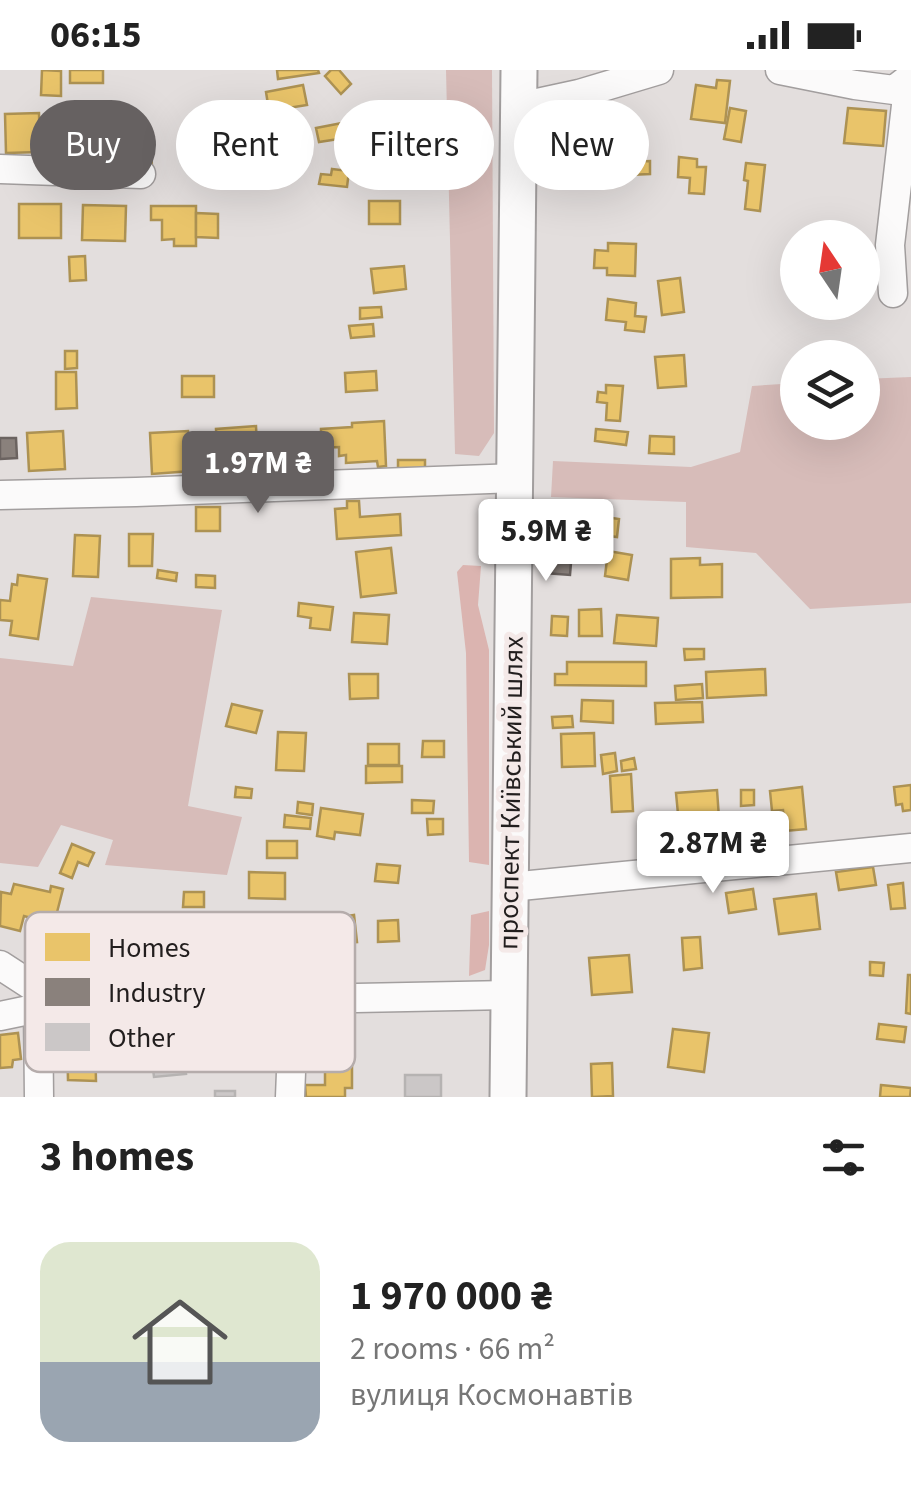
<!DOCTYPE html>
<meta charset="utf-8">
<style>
body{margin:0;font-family:"Source Sans 3",sans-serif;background:#f6f6f6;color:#222;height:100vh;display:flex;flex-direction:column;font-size:38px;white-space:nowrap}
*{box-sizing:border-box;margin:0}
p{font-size:32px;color:#767676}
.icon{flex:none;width:55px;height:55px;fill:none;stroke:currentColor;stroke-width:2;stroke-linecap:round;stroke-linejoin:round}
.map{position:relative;height:1027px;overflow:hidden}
.details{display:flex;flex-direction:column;background:#fff;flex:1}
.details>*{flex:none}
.guide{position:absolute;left:30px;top:30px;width:852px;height:90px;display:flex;gap:20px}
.needle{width:65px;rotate:347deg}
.fabs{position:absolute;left:780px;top:150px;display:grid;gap:20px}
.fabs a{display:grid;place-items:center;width:100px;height:100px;border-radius:50%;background:#fff;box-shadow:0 10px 40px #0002;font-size:50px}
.price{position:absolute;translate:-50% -85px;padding:0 22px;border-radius:10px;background:#fff;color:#222;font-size:32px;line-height:65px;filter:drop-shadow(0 2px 5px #0008)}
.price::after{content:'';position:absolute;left:50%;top:60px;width:30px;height:22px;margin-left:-15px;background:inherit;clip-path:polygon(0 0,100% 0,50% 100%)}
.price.on{background:#666161;color:#fff}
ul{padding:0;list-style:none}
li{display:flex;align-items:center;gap:30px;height:250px;padding:0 40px}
li span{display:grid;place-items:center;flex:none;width:280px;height:200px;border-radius:30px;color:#555}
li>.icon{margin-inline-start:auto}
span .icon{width:120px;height:120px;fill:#fffc;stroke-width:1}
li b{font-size:42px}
h2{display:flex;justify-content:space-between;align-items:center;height:120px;padding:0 40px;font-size:42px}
.chip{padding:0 35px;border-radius:45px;background:#fff;box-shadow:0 10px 40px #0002;font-size:35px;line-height:90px}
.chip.on{background:#666161;color:#fff}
.status{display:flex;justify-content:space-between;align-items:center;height:70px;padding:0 50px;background:#fff;direction:ltr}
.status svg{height:28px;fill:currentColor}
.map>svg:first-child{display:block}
.green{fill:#d7bcb9}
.forest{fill:#dbb4b0}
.homes{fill:#e9c46a;stroke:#ad9253;stroke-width:2.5}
.industry{fill:#8a817c;stroke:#6b6360;stroke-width:2.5}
.building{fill:#cbc7c7;stroke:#b6b3b2;stroke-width:2.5}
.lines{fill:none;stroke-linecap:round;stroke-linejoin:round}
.minor-casing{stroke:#a29e9e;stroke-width:31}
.major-casing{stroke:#a29e9e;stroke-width:39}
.minor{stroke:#fbfafa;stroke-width:28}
.major{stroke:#fbfafa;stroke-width:35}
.labels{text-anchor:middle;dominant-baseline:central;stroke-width:10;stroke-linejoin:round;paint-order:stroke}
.street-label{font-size:28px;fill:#221e1e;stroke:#f4e9e8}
.key{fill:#f4e9e8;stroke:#b5acab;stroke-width:2.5}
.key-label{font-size:28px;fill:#221e1e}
</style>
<div class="status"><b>06:15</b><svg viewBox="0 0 49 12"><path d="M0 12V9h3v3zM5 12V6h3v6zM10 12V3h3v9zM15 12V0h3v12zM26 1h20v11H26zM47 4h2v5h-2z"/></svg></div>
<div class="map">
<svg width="911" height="1027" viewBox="0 0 911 1027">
<rect width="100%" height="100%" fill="#e3dedd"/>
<g class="green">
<path d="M 446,0 L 492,0 L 494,363 L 479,386 L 455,384 Z"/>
<path d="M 911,307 L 911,533 L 810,539 L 756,483 L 686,477 L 686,432 L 551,427 L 553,391 L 691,397 L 740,382 L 752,316 L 797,313 L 798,352 L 862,352 L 863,309 Z"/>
<path d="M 91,527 L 222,540 L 188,736 L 242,747 L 227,805 L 105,795 L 113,770 L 61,755 L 38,797 L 0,793 L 0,588 L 73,596 Z"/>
</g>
<g class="forest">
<path d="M 463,495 L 481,496 L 478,535 L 489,580 L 489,795 L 469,792 L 466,583 L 457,502 Z"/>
<path d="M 489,841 L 489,875 L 485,900 L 469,906 L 471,845 Z"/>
</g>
<g class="homes">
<path d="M 42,0 L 61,1 L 61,26 L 41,25 Z"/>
<rect x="70" y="0" width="33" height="13"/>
<path d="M 277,0 L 318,0 L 319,3 L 278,9 Z"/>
<path d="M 331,0 L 339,0 L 351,14 L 341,24 L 325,6 Z"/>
<path d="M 717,10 L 730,11 L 725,53 L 691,49 L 696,15 L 716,18 Z"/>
<path d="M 303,15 L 307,35 L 269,41 L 266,22 Z"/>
<path d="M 73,35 L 118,36 L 117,77 L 72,76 Z"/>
<path d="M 730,38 L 746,41 L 741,72 L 724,69 Z"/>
<path d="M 848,38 L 886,41 L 883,76 L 844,73 Z"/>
<path d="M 39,43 L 40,82 L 6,83 L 5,44 Z"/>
<path d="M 391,47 L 393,81 L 370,83 L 368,63 L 362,64 L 361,49 Z"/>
<path d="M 342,53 L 345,68 L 319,72 L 316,58 Z"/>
<path d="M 591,62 L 618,63 L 617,95 L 589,94 Z"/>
<path d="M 150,72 L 152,96 L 138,97 L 136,73 Z"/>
<path d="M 679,87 L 697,89 L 697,97 L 706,97 L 704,124 L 689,123 L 690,108 L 678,107 Z"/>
<path d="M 650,91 L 650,104 L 629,105 L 628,92 Z"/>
<path d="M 746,93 L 765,95 L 760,141 L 745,139 L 748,111 L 744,110 Z"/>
<path d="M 332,99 L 349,101 L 347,117 L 319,114 L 321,104 L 331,105 Z"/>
<rect x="369" y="131" width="31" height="23"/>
<rect x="19" y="134" width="42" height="34"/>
<path d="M 83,135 L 126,136 L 125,171 L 82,170 Z"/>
<path d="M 151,136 L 196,136 L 196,176 L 174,176 L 174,169 L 162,170 L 162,150 L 151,150 Z"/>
<path d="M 196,143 L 218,144 L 218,168 L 196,167 Z"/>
<path d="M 608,173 L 636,174 L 635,206 L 607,205 L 607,198 L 594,198 L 595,180 L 608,181 Z"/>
<rect x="862" y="185" width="7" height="36"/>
<path d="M 85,186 L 86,210 L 70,211 L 69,187 Z"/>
<path d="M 404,196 L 406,219 L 374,223 L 371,199 Z"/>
<path d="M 680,208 L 684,242 L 662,245 L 658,211 Z"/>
<path d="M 608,229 L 636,233 L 635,246 L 646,247 L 644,262 L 625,260 L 626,252 L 606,250 Z"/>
<path d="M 381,237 L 382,247 L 360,249 L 360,238 Z"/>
<path d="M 373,254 L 374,266 L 351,268 L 349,256 Z"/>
<path d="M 65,281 L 77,281 L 77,298 L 65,299 Z"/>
<path d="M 684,285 L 686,316 L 658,318 L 655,287 Z"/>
<path d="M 376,301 L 377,320 L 346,322 L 345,303 Z"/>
<path d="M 56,302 L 76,302 L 77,338 L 56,339 Z"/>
<rect x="182" y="306" width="32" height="21"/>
<path d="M 606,315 L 623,316 L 620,351 L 606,350 L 607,333 L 597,332 L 598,322 L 606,323 Z"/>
<path d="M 384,351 L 386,396 L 378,397 L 377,391 L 346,393 L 346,385 L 339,386 L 339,377 L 320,378 L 320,385 L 291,387 L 290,368 L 321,367 L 321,359 L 352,357 L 352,353 Z"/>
<path d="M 256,356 L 258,398 L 218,400 L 216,359 Z"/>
<path d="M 596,359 L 628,362 L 626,375 L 595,371 Z"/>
<path d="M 63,361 L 65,399 L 29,401 L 27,363 Z"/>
<path d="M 188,361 L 191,401 L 152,404 L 150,363 Z"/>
<path d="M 650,366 L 674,367 L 674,384 L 649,383 Z"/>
<rect x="398" y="390" width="27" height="17"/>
<path d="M 347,431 L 359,431 L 360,447 L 400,444 L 401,465 L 337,469 L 335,439 L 347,438 Z"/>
<rect x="196" y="437" width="24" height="24"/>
<path d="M 567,441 L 619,449 L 617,467 L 594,464 L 592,477 L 562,473 Z"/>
<path d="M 129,464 L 153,464 L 152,496 L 129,496 Z"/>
<path d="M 75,465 L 100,466 L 98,507 L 73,506 Z"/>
<path d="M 391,478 L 396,523 L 361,527 L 356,482 Z"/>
<path d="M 608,481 L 632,485 L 628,510 L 605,506 Z"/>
<path d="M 700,488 L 700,495 L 722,494 L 722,527 L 671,528 L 671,489 Z"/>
<path d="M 158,500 L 177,503 L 176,511 L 157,508 Z"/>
<path d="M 18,505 L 47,509 L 38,569 L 10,565 L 12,551 L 0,550 L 0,530 L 10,531 L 12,514 L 17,515 Z"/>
<path d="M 196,505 L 215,506 L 215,518 L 196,517 Z"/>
<path d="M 299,533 L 333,537 L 330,560 L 310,558 L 311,548 L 298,546 Z"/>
<path d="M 601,539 L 602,566 L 579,566 L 579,540 Z"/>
<path d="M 354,543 L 389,545 L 387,574 L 352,572 Z"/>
<path d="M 617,545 L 658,548 L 656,576 L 614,573 Z"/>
<path d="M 552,546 L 568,547 L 567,566 L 551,565 Z"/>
<path d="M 684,579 L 704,579 L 704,589 L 685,590 Z"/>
<path d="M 567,592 L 646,592 L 646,616 L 555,615 L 555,604 L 567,604 Z"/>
<path d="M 765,599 L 766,625 L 707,628 L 706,602 Z"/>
<path d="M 349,604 L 378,604 L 378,628 L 350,629 Z"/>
<path d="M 702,614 L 703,628 L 676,630 L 675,616 Z"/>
<path d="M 582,630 L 613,631 L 613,653 L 581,651 Z"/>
<path d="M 702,632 L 703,652 L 656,654 L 655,633 Z"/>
<path d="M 232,634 L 262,641 L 256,663 L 226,656 Z"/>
<path d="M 572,646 L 573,657 L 553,658 L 552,647 Z"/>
<path d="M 278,662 L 306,663 L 304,701 L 276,700 Z"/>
<path d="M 594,663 L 595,696 L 562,697 L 561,664 Z"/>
<path d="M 423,671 L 444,671 L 444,687 L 422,687 Z"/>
<rect x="368" y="674" width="31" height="21"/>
<path d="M 615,683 L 617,701 L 603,704 L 601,685 Z"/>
<path d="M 634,688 L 636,699 L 622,701 L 621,691 Z"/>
<path d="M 366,696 L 402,696 L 402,712 L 366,713 Z"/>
<path d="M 631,704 L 633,741 L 612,742 L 610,706 Z"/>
<path d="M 911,715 L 911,740 L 903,741 L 902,734 L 896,735 L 894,717 Z"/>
<path d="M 236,717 L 252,719 L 251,728 L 235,727 Z"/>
<path d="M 802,717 L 806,759 L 785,761 L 783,740 L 772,741 L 770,721 Z"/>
<path d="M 717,720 L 720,762 L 689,765 L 688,743 L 678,744 L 676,723 Z"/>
<path d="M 741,720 L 754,720 L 754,735 L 741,736 Z"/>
<path d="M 412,730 L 434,731 L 433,743 L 412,743 Z"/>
<path d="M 298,732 L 313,734 L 312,745 L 297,743 Z"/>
<path d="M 321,738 L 363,744 L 360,765 L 335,762 L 334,769 L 317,766 Z"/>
<path d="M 285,745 L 311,748 L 310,759 L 284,757 Z"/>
<path d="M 427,749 L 443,749 L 443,764 L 428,765 Z"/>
<rect x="267" y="771" width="30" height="17"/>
<path d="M 72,774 L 94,783 L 88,796 L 78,792 L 72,808 L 60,803 Z"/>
<path d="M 377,794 L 400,796 L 398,813 L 375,811 Z"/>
<path d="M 873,797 L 876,815 L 839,820 L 836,802 Z"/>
<path d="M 249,802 L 285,803 L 285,829 L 249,828 Z"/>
<path d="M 903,813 L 905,838 L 891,839 L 888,815 Z"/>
<path d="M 14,814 L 50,822 L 51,816 L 63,819 L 54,854 L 24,846 L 20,861 L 0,856 L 1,822 L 11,824 Z"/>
<path d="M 753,819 L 756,839 L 729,843 L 726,823 Z"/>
<path d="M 184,822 L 204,822 L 204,837 L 183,837 Z"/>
<path d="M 816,824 L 820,859 L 779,864 L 774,829 Z"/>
<path d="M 354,845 L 357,872 L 343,873 L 341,847 Z"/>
<path d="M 398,850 L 399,871 L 378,872 L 378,851 Z"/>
<path d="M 700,867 L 702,898 L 684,900 L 682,868 Z"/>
<path d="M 629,885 L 632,922 L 592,925 L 589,888 Z"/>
<path d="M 870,892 L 884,893 L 883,906 L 870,905 Z"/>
<path d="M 908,905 L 911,905 L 911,944 L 906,943 Z"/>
<path d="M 879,954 L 906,957 L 904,972 L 877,969 Z"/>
<path d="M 673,959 L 709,963 L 704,1002 L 668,997 Z"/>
<path d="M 18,963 L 21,989 L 13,990 L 12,997 L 0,998 L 0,965 Z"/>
<path d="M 67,969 L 95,969 L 96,1011 L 68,1010 Z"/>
<path d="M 612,993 L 613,1026 L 592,1027 L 591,994 Z"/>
<path d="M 352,994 L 352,1018 L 345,1018 L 345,1027 L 306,1027 L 305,1015 L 325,1015 L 325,995 Z"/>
<path d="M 881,1015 L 911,1018 L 910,1027 L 880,1027 Z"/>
</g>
<g class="industry">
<path d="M 0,368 L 16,368 L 17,388 L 0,389 Z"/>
<path d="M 546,491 L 571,493 L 570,505 L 545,503 Z"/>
</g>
<g class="building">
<path d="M 181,962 L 186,1004 L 154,1007 L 149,965 Z"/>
<rect x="405" y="1005" width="36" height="22"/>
<rect x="215" y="1021" width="20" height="6"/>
</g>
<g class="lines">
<g class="minor-casing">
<g id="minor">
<path d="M 780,0 L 855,15 L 894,20 L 911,7"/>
<path d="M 519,37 L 579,24 L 659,0"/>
<path d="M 0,99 L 141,104"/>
<path d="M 893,223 L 890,175 L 909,9"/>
<path d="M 0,425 L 136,422 L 514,408"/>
<path d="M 510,817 L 911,778"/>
<path d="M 0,895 L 60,934 L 509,925"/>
<path d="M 38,939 L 39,1027"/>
<path d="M 0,946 L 53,935"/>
<path d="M 290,1027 L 294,928"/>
</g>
</g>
<g class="major-casing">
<path id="major" d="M 508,1027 L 519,0"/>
</g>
<use href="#minor" class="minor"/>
<use href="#major" class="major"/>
</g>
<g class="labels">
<g class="street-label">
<text transform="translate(511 723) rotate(-89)">проспект Київський шлях</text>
</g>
</g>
<rect x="25" y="842" width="330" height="160" rx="15" class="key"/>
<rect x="45" y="863" width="45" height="28" fill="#e9c46a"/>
<rect x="45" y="908" width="45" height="28" fill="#8a817c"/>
<rect x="45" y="953" width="45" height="28" fill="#cbc7c7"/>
<g class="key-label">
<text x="108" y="887">Homes</text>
<text x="108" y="932">Industry</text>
<text x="108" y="977">Other</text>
</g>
</svg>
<div class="fabs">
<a><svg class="needle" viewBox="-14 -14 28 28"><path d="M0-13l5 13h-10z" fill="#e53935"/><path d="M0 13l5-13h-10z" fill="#767676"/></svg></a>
<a><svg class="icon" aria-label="layers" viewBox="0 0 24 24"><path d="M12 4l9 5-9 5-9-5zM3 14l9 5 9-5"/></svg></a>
</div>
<b class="price on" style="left:258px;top:446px">1.97M ₴</b>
<b class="price" style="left:546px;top:514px">5.9M ₴</b>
<b class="price" style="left:713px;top:826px">2.87M ₴</b>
<div class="guide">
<a class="chip on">Buy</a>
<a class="chip">Rent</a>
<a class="chip">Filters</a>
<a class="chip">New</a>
</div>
</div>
<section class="details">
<h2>3 homes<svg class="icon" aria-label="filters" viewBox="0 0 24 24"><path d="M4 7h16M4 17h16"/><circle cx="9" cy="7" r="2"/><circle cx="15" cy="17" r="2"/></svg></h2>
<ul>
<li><span style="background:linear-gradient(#dfe7d0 60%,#9aa5b1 0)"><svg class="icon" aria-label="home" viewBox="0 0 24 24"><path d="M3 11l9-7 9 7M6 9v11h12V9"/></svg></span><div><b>1 970 000 ₴</b><p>2 rooms · 66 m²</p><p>вулиця Космонавтів</p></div></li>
</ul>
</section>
